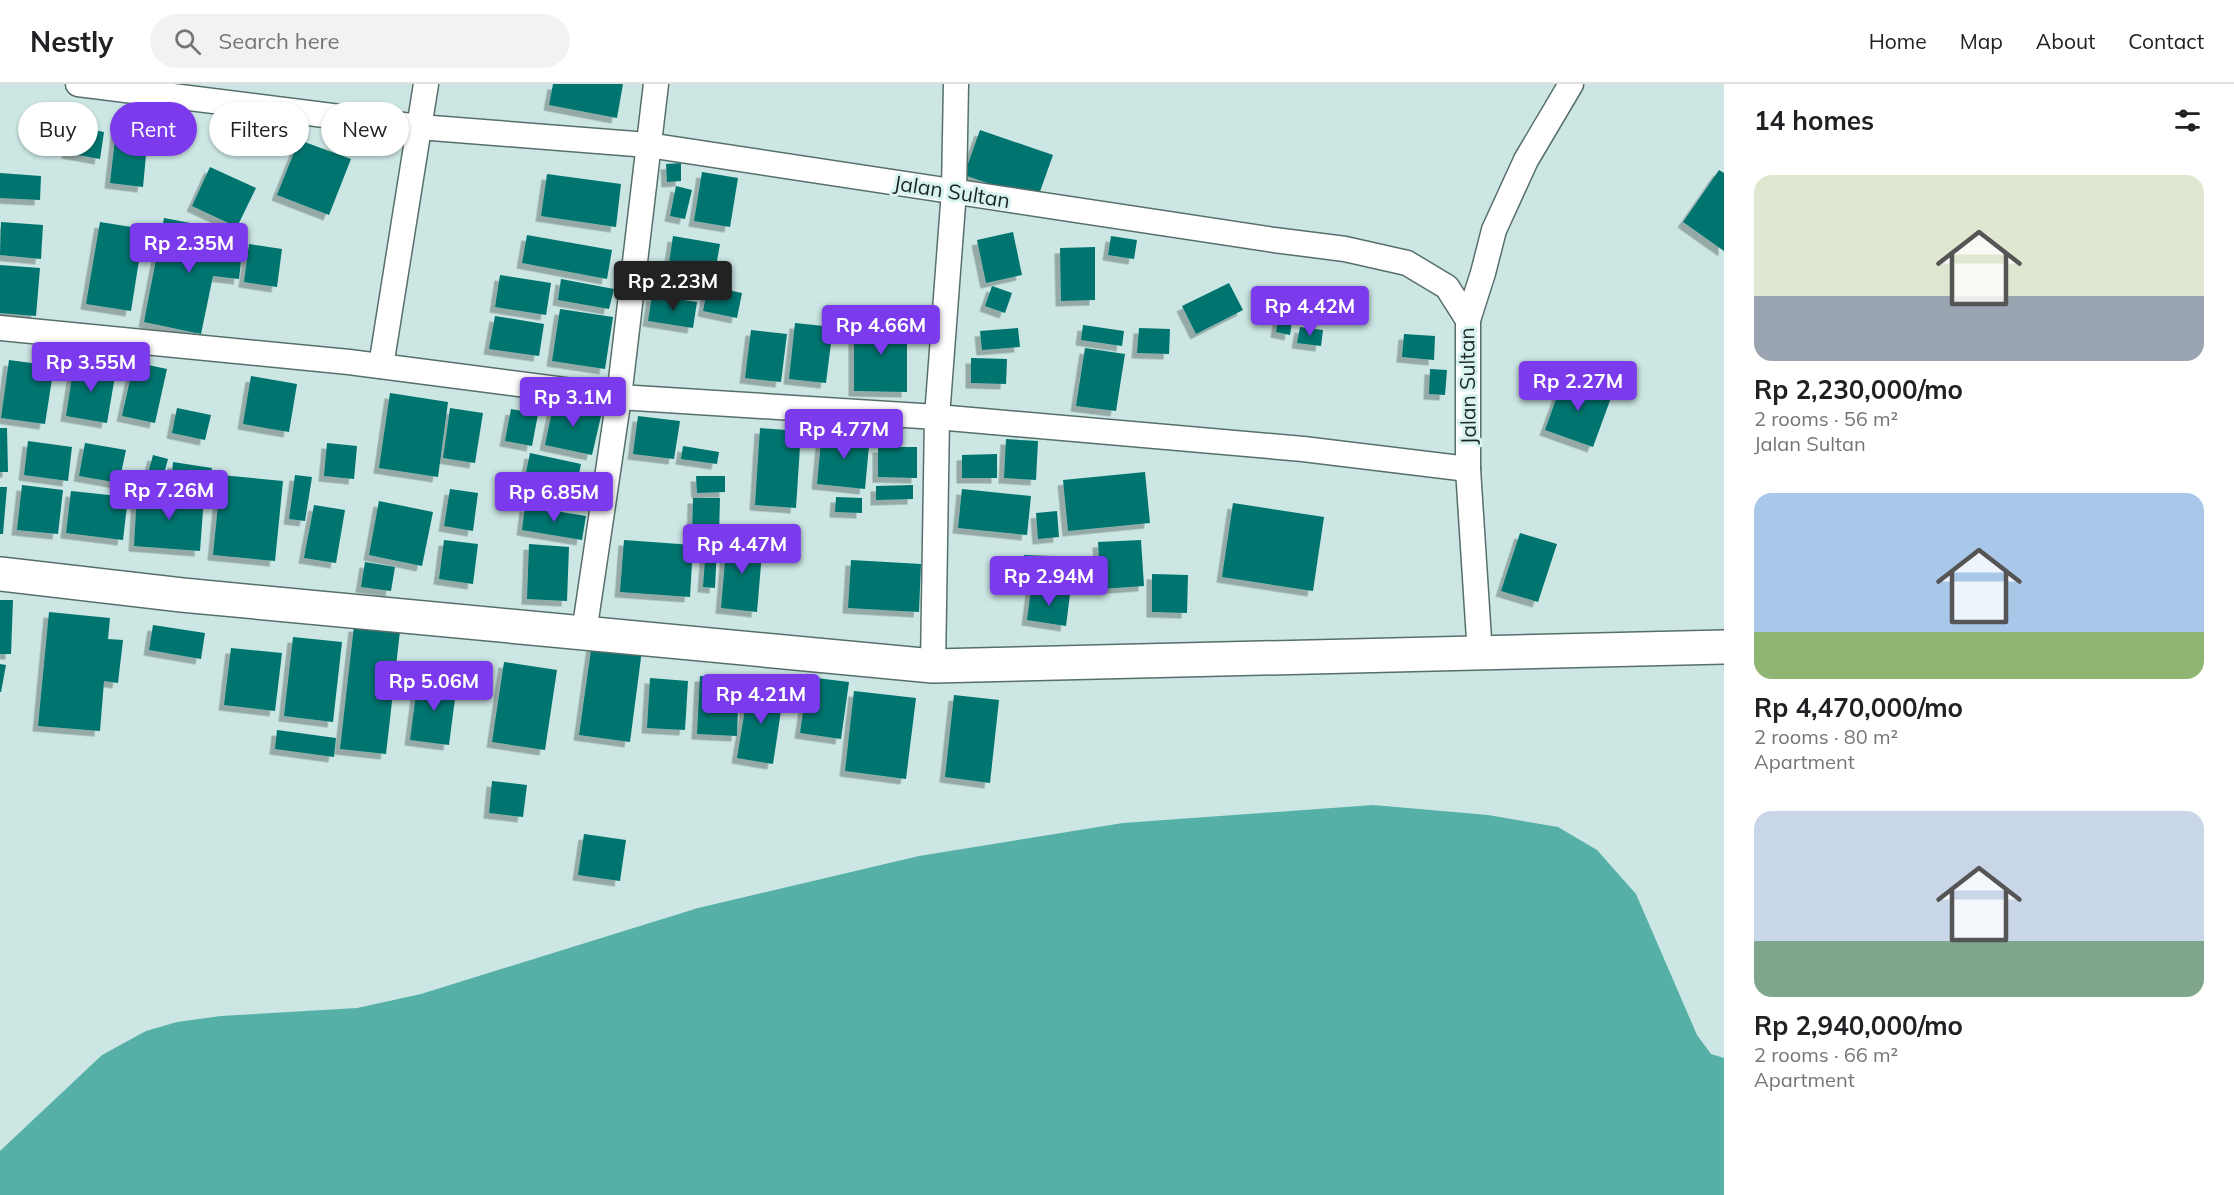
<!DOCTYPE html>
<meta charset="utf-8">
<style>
body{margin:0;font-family:Mulish,sans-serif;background:#f2f2f2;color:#202124;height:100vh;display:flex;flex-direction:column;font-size:22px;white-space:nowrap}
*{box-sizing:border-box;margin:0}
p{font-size:20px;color:#757577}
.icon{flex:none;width:33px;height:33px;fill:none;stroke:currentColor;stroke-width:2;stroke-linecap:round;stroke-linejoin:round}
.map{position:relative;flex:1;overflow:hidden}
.drawer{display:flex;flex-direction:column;background:#fff;width:510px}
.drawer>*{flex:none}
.top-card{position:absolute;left:18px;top:18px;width:570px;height:54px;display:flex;gap:12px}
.price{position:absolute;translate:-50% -51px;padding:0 14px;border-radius:6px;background:#7c3aed;color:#fff;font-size:20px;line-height:39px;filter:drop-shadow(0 2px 3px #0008)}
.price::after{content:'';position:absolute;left:50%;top:36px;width:18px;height:14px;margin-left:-9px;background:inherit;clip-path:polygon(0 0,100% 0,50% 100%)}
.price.current{background:#222;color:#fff}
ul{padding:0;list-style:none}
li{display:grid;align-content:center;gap:12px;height:318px;padding:0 30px}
li span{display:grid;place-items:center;height:186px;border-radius:18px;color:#555}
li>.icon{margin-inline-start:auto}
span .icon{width:108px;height:108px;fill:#fffc;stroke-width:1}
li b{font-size:26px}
h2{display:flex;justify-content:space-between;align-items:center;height:72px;padding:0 30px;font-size:26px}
.tag{padding:0 21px;border-radius:27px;background:#fff;box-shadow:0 2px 4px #0004;font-size:21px;line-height:54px}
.tag.current{background:#7c3aed;color:#fff}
header{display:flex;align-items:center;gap:36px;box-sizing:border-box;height:84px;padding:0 30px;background:#fff;border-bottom:2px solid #e0e0e0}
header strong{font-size:28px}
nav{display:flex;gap:33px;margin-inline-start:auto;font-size:21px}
.search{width:420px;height:54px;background:#f2f2f2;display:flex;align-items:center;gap:15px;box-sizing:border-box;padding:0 21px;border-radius:33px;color:#757577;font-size:22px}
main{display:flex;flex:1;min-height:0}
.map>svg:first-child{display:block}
.water{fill:#56b0a8}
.building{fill:#06756f;filter:url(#shadow)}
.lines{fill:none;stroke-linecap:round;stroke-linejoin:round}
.street-casing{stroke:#576f6c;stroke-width:27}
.secondary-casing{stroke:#576f6c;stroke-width:36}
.street{stroke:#fff;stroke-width:24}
.secondary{stroke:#fff;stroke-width:33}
.labels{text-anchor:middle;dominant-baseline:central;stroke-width:6;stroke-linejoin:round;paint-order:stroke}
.street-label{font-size:21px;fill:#1d2726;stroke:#d8f3f0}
</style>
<header>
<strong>Nestly</strong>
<div class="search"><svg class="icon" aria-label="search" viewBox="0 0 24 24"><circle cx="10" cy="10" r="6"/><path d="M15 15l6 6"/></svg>Search here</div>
<nav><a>Home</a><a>Map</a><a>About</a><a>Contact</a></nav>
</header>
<main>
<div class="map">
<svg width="1724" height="1111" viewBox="0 0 1724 1111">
<defs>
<filter id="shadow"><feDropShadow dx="-5.5" dy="5.5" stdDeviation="0" flood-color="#0004"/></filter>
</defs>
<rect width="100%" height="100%" fill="#cbe6e3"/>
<path class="water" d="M 1373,721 L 1488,731 L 1558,743 L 1597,766 L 1636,810 L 1697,951 L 1711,970 L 1724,974 L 1724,1111 L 0,1111 L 0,1067 L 102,971 L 146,947 L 177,938 L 221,932 L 357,924 L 421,910 L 698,824 L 919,772 L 1123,739 Z"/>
<g class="building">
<path d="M 553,0 L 623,0 L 617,34 L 549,21 Z"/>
<path d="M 72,42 L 104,48 L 100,75 L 67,69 Z"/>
<path d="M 116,46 L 148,50 L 143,103 L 110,99 Z"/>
<path d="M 980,46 L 1053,71 L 1037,116 L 964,91 Z"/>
<path d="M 299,56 L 351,75 L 329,131 L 277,111 Z"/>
<path d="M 681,79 L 681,97 L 667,98 L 666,80 Z"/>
<path d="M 210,83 L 256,104 L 237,143 L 192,122 Z"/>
<path d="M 1719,86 L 1724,89 L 1724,167 L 1683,138 Z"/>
<path d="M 702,88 L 738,94 L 730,143 L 694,137 Z"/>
<path d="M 0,89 L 41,92 L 40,116 L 0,114 Z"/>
<path d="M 547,90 L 621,100 L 616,143 L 541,132 Z"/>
<path d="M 676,102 L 692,106 L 685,135 L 670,132 Z"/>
<path d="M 164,134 L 222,145 L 219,157 L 243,160 L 239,195 L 213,192 L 201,250 L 144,238 Z"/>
<path d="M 1,138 L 43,141 L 41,175 L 0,171 Z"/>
<path d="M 100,138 L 144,145 L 131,227 L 86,220 Z"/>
<path d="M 1013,148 L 1022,191 L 986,199 L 977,156 Z"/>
<path d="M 527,151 L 612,166 L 607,195 L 522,179 Z"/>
<path d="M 673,152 L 720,160 L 714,194 L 668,186 Z"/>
<path d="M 1111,152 L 1137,156 L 1134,175 L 1108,171 Z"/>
<path d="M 249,160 L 282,165 L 277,203 L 244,198 Z"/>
<path d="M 1095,163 L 1095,216 L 1061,217 L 1060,164 Z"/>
<path d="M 0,181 L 40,184 L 36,232 L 0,229 Z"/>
<path d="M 500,191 L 551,199 L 546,231 L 495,223 Z"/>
<path d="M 561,195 L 614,205 L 609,225 L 558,216 Z"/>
<path d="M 1229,199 L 1243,226 L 1196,250 L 1182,222 Z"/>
<path d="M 708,202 L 742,209 L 737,234 L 703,227 Z"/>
<path d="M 992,202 L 1012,209 L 1005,229 L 985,222 Z"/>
<path d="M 652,211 L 697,218 L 693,244 L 648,237 Z"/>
<path d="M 560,225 L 613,233 L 605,285 L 552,277 Z"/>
<path d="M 1279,228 L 1293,230 L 1290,251 L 1276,248 Z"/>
<path d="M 495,232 L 544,240 L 539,272 L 489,265 Z"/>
<path d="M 854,236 L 907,236 L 907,308 L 854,307 Z"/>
<path d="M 795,239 L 833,243 L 826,299 L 789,295 Z"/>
<path d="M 1083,241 L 1124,247 L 1122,262 L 1081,256 Z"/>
<path d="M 1300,243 L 1323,246 L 1321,262 L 1297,259 Z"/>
<path d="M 1018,244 L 1020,263 L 982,266 L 980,247 Z"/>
<path d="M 1139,244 L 1170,245 L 1169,270 L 1137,269 Z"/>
<path d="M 751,246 L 787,250 L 781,298 L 745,294 Z"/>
<path d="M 1404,250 L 1435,252 L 1434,276 L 1402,273 Z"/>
<path d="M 1085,264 L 1125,270 L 1116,327 L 1076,322 Z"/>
<path d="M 971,274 L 1007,275 L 1006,300 L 971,299 Z"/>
<path d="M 9,276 L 54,282 L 45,340 L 1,334 Z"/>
<path d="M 134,278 L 167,285 L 155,339 L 122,332 Z"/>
<path d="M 74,280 L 116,286 L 107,339 L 66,332 Z"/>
<path d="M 1430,285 L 1447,286 L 1445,311 L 1429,310 Z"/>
<path d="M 251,292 L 297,300 L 289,348 L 243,340 Z"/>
<path d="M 1564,293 L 1612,311 L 1593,363 L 1545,346 Z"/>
<path d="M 390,309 L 448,318 L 438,393 L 379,384 Z"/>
<path d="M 554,318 L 602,328 L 592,371 L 545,361 Z"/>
<path d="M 177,324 L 211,331 L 205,356 L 172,349 Z"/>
<path d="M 450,324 L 483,329 L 475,379 L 443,374 Z"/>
<path d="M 511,325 L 538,330 L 532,362 L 505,357 Z"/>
<path d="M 638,332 L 680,337 L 674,375 L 633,370 Z"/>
<path d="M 0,344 L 7,344 L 8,388 L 0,388 Z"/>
<path d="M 760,344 L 801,347 L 796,424 L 755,421 Z"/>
<path d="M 822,347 L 870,351 L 865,405 L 817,400 Z"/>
<path d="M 1006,355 L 1038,357 L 1036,396 L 1004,394 Z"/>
<path d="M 28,357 L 72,363 L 68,397 L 24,391 Z"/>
<path d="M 85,359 L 126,366 L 119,399 L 79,392 Z"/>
<path d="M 327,359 L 357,362 L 354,395 L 324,392 Z"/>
<path d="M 683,362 L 719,368 L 717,380 L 681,375 Z"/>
<path d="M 878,363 L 917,363 L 917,394 L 878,393 Z"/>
<path d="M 530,369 L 581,380 L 573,419 L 522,408 Z"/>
<path d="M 997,370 L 997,394 L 962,394 L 962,371 Z"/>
<path d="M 153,371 L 168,375 L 161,401 L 146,397 Z"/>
<path d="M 173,378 L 212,384 L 209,406 L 171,401 Z"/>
<path d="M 1145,388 L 1150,439 L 1068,447 L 1063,396 Z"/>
<path d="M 221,391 L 283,397 L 275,477 L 213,471 Z"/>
<path d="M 295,391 L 312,393 L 305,437 L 289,435 Z"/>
<path d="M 696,392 L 725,392 L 725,408 L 697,409 Z"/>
<path d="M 22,401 L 63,406 L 58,450 L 17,446 Z"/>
<path d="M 913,401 L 913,415 L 876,416 L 876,402 Z"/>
<path d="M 0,403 L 7,403 L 3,450 L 0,450 Z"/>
<path d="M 450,405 L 478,409 L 473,447 L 444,442 Z"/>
<path d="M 962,405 L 1031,412 L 1027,451 L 958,444 Z"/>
<path d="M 71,407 L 128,413 L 123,456 L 66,449 Z"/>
<path d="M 137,408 L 204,413 L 200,467 L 134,462 Z"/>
<path d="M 836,413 L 862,414 L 862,429 L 835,428 Z"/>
<path d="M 693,414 L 720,414 L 719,452 L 692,452 Z"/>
<path d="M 379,417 L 433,428 L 422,482 L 369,471 Z"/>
<path d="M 1233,419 L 1324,433 L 1313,507 L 1222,493 Z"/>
<path d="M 314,421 L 345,426 L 336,479 L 304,474 Z"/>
<path d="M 525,422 L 586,432 L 582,456 L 522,446 Z"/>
<path d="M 1057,427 L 1059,453 L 1038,455 L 1036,429 Z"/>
<path d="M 1520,449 L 1557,460 L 1538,518 L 1501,507 Z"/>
<path d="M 727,454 L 763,457 L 757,528 L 721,524 Z"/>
<path d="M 444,456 L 478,460 L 473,500 L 439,495 Z"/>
<path d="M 624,456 L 693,461 L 690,513 L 620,508 Z"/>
<path d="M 1141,456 L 1144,502 L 1101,505 L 1098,458 Z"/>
<path d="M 529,460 L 569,463 L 567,517 L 527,515 Z"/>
<path d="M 706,461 L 717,462 L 715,504 L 703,503 Z"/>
<path d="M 1024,471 L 1052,472 L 1051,497 L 1023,496 Z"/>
<path d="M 851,476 L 921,480 L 919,528 L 848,524 Z"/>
<path d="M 365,478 L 395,483 L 391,507 L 361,503 Z"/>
<path d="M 1152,490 L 1188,491 L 1187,529 L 1152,528 Z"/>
<path d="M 1031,505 L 1070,510 L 1066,542 L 1027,536 Z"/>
<path d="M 0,516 L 13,516 L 11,570 L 0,570 Z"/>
<path d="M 49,528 L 110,534 L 108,555 L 123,556 L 118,599 L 104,597 L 100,647 L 38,642 Z"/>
<path d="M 153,541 L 205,549 L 201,575 L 149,566 Z"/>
<path d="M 354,542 L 400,547 L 386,670 L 340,665 Z"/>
<path d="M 293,553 L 342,558 L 333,638 L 284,632 Z"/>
<path d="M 592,559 L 642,566 L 630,658 L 579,651 Z"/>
<path d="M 231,564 L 282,569 L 275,627 L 224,621 Z"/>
<path d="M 504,578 L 557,586 L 545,666 L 492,658 Z"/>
<path d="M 0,580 L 6,581 L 1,608 L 0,608 Z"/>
<path d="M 700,592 L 739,594 L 737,652 L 697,650 Z"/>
<path d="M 808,593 L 849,598 L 841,655 L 800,649 Z"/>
<path d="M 418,594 L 457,599 L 449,661 L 410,656 Z"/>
<path d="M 650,594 L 688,597 L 685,646 L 647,644 Z"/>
<path d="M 749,601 L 784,607 L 773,680 L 737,674 Z"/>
<path d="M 854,607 L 916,614 L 906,695 L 845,687 Z"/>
<path d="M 954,611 L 999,616 L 990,699 L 945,693 Z"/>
<path d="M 277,646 L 336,654 L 334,673 L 275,665 Z"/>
<path d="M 492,697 L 527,701 L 523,733 L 489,729 Z"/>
<path d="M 584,750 L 626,756 L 620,797 L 578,791 Z"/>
</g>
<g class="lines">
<g class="street-casing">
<g id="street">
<path d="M 78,0 L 419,43 L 648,61 L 1274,156 L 1345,165 L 1407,179 L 1447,203 L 1468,236 L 1468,385 L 1480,571"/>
<path d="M 1468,236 L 1483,189 L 1494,146 L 1526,76 L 1571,0"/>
<path d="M 0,244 L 349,278 L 619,313 L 937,333 L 1303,365 L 1468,385"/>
<path d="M 381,282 L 426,0"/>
<path d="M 584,549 L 619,313 L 656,0"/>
<path d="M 933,582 L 937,333 L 954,107 L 956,0"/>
</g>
</g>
<g class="secondary-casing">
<path id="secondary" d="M 0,490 L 182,511 L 933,582 L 1724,563"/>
</g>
<use href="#street" class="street"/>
<use href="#secondary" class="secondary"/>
</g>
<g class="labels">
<g class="street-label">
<text transform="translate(952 107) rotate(9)">Jalan Sultan</text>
<text transform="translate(1467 302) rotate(-91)">Jalan Sultan</text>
</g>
</g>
</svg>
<b class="price" style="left:189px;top:190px">Rp 2.35M</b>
<b class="price current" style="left:673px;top:228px">Rp 2.23M</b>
<b class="price" style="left:1310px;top:253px">Rp 4.42M</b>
<b class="price" style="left:881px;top:272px">Rp 4.66M</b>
<b class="price" style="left:91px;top:309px">Rp 3.55M</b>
<b class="price" style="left:1578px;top:328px">Rp 2.27M</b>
<b class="price" style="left:573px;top:344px">Rp 3.1M</b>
<b class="price" style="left:844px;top:376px">Rp 4.77M</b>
<b class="price" style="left:169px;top:437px">Rp 7.26M</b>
<b class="price" style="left:554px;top:439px">Rp 6.85M</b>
<b class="price" style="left:742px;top:491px">Rp 4.47M</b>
<b class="price" style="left:1049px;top:523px">Rp 2.94M</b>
<b class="price" style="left:434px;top:628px">Rp 5.06M</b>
<b class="price" style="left:761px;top:641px">Rp 4.21M</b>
<div class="top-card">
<a class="tag">Buy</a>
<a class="tag current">Rent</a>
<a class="tag">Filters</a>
<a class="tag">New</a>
</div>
</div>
<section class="drawer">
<h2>14 homes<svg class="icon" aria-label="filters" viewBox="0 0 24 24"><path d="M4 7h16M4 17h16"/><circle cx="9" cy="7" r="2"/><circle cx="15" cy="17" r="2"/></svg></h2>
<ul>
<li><span style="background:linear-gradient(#dfe7d0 65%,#9aa5b1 0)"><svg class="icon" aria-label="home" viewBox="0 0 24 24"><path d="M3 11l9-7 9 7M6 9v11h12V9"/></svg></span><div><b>Rp 2,230,000/mo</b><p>2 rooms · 56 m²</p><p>Jalan Sultan</p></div></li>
<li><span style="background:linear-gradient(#a9c7e8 75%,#8fb573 0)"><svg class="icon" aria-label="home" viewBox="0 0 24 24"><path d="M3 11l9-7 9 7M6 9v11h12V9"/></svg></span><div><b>Rp 4,470,000/mo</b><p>2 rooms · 80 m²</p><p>Apartment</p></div></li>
<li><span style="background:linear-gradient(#c9d6e8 70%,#7fa58c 0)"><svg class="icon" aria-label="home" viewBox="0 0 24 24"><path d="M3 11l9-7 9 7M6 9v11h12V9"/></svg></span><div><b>Rp 2,940,000/mo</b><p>2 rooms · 66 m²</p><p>Apartment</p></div></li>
</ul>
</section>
</main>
